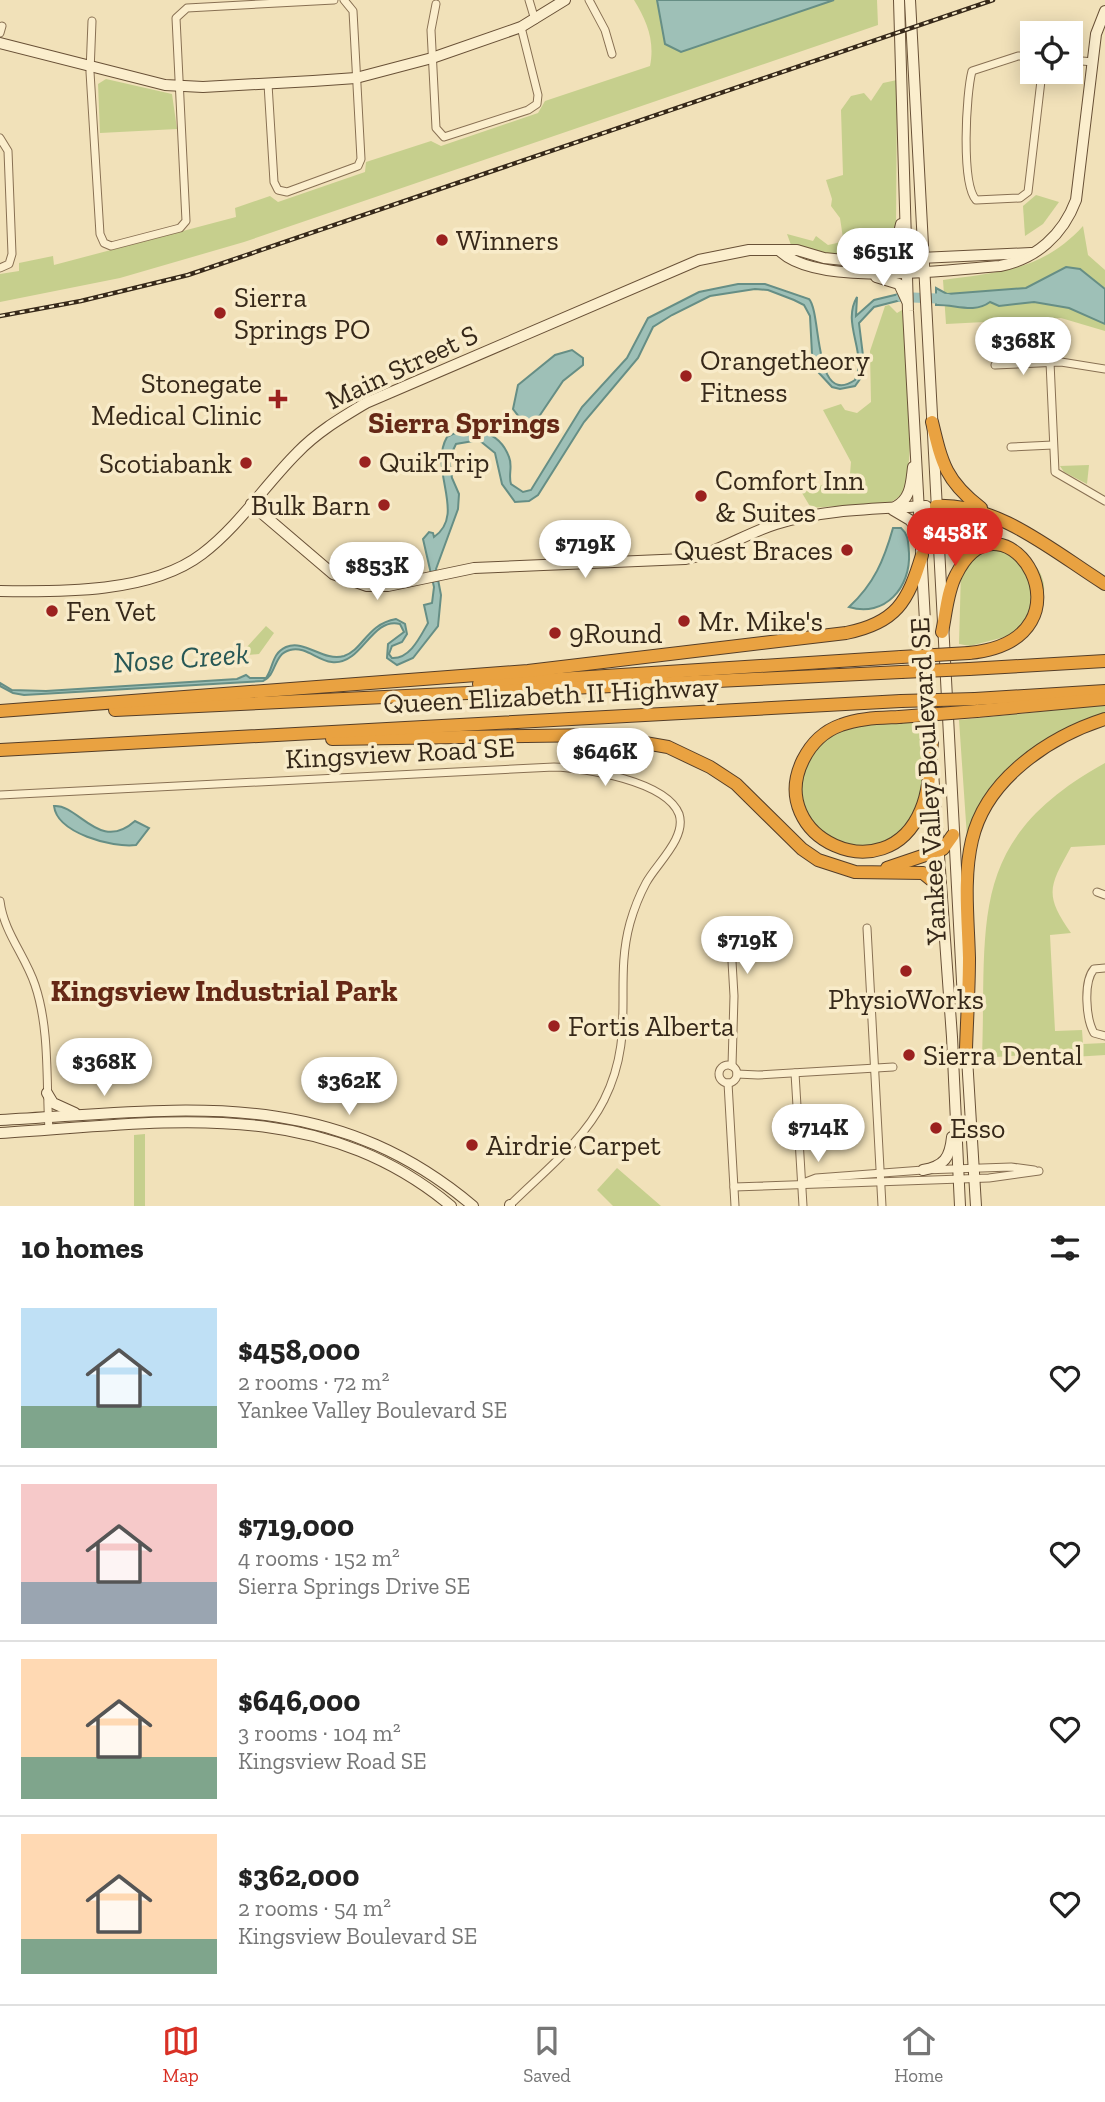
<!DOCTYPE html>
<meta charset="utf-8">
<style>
body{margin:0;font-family:"Zilla Slab",serif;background:#f6f6f6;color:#222;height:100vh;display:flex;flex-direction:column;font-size:26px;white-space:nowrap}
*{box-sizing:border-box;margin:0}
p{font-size:23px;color:#767676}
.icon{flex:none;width:38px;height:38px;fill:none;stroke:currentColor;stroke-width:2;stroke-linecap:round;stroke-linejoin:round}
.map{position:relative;height:1206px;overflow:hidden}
.sheet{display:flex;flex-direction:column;background:#fff;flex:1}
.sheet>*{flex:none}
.fabs{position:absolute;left:1020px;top:21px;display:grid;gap:14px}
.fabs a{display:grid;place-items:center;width:63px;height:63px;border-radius:0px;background:#fff;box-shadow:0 4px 18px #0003;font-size:35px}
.price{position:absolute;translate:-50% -60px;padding:0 16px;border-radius:24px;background:#fff;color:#222;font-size:23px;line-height:46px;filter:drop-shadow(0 2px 4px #0008)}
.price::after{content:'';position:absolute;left:50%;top:42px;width:21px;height:16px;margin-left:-10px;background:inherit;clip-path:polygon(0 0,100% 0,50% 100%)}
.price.selected{background:#d93025;color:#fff}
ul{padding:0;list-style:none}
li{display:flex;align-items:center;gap:21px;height:175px;padding:0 21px}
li+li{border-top:2px solid #e0e0e0}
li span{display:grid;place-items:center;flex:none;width:196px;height:140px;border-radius:0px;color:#555}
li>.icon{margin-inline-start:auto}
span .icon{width:84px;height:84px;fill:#fffc;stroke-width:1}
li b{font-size:30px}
h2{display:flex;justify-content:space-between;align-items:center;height:84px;padding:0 21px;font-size:30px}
.tab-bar{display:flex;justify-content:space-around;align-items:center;height:98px;border-top:2px solid #e0e0e0;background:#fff;font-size:19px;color:#767676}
.tab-bar a{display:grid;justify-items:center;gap:4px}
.tab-bar .selected{color:#d93025}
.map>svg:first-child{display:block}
.green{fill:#c6cf8d}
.water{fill:#9ec0b7;stroke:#668e85;stroke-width:2}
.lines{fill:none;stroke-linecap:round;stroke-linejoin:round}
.river{stroke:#9ec0b7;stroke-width:10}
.street-casing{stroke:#887053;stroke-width:9}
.secondary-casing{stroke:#695137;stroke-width:12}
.highway-casing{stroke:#553e28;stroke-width:14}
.street{stroke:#fbeecd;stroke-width:7}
.secondary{stroke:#fbeecd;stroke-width:10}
.highway{stroke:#e9a241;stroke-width:12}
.rail-casing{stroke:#362819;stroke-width:4.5}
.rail{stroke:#f8ebc9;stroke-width:2;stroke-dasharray:5;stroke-linecap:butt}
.highway-bridge-casing{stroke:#553e28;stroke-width:14;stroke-linecap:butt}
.highway-bridge{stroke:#e9a241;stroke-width:12}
.poi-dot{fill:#9b211f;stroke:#f8ebc9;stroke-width:2.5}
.labels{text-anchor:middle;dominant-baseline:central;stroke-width:7;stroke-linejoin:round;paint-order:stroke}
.poi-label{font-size:28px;fill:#362819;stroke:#f8ebc9;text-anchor:start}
.street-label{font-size:28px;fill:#362819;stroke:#f8ebc9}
.neighbourhood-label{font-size:30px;font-weight:bold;fill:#652816;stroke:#f8ebc9}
.water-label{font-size:30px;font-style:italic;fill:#275755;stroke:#f8ebc9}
</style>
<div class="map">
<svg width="1105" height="1206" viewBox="0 0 1105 1206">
<rect width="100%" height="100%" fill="#f1e1b9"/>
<g class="green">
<path d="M 634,0 L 877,0 L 878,25 L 244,242 L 120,278 L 0,302 L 0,274 L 19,271 L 19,263 L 53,256 L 54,265 L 236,217 L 235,208 L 270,196 L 278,202 L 365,172 L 366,162 L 431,141 L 441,146 L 538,113 L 545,101 L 650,66 C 655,41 647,21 634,0 Z"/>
<path d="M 106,79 L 172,94 L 177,129 L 100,133 L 98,84 Z"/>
<path d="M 897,80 L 896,227 L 892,246 C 863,267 823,253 791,245 L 787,234 L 813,241 L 816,236 L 828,245 L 837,243 L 843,238 L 840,218 L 831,206 L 832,199 L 826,180 L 843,175 L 841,110 L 851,96 L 864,93 L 871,101 L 883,83 Z"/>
<path d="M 1036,195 L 1059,202 L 1043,224 L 1025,236 L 1023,206 Z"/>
<path d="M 1083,226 L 1088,255 L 1105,270 L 1105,331 L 1061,318 L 946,324 L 943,280 C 999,272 1042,271 1083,226 Z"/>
<path d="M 889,305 L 897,313 L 902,310 C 907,369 917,434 904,494 L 891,502 L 811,508 L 802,493 L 850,474 L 851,462 L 823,410 L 841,404 L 845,410 L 857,413 L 871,402 L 870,351 L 885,306 Z"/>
<path d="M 1089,465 L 1087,484 L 1064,472 L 1060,466 Z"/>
<path d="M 995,548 C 1046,554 1058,591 1028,631 L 970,646 L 959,644 L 961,571 L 976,555 Z"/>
<path d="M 266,626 L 274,633 L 259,654 L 225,657 L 225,652 L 230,652 L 230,648 L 247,647 Z"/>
<path d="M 1105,705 L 1105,715 L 1015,763 L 967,837 L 959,720 Z"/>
<path d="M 923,722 C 923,748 929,782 919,807 C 885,890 763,826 812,755 C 821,742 832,732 848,727 C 871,720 899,722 923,722 Z"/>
<path d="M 1105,763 L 1105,845 L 1071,847 C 1049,887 1044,894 1071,933 L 1050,935 L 1055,1031 L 1082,1030 L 1083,1044 L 1105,1043 L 1105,1055 L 1057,1058 L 1056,1053 L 982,1058 C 987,919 966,840 1105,763 Z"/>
<path d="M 145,1134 L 145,1206 L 134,1206 L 134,1135 Z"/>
<path d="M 617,1168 L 661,1206 L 613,1206 L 597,1190 Z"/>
</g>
<g class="water">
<path d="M 657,0 L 834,0 L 681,52 L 665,44 Z"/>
<path d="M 1066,267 L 1080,269 L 1105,289 L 1105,324 L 1069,308 L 1034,302 L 999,306 L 990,302 C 974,314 954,304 936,305 L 936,288 L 947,294 L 1026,288 Z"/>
<path d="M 738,284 L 765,284 L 809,299 C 822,313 813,408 855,380 C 868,353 841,324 857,297 L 856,316 L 874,300 L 899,294 L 901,300 L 874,307 L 859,323 L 865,372 L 855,386 L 840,389 L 832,387 L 818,372 L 812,354 L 810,316 L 804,305 L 794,300 L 768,290 L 755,289 L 710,296 L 672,315 L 653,327 L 638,358 L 584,422 L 538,495 L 529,501 L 515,502 L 502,484 L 495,453 L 479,440 L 456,444 L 449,459 L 452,478 L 459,494 L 458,509 L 436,569 L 441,595 L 438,626 L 413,658 L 397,665 L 387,658 L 388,644 L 404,632 L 400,624 C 379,618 367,645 352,656 C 326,675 311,644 290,650 C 273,654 277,675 263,681 L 24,695 L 13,693 L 0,686 L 0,683 L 12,690 L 46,691 L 237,679 L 246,675 L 250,678 L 266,678 C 274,667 271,654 286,647 C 305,639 323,662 344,656 C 363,650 367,624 396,619 L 405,624 L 407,634 L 402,642 L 392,646 L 389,654 L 392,658 C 410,659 420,637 428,623 L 424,605 L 432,603 L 434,587 L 423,539 L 429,532 L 433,533 L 434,537 C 467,514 428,470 447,437 C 470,424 499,430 509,457 C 513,466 508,475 511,484 L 523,492 L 531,490 L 582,407 L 627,358 L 648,318 L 699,292 Z"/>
<path d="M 572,350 L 583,358 L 583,365 L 563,381 L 534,424 L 523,422 L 513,409 L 518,385 L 555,355 Z"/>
<path d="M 893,528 L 901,528 C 909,535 908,543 909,553 C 911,587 885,618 849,607 C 874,584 884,560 893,528 Z"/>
<path d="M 54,806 C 79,804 99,853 135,821 L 149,828 L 136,845 C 112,848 57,833 54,806 Z"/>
</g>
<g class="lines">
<path class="river" d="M 901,297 L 948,299"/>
<g class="street-casing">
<g id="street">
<path d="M 529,0 L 535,20"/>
<path d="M 589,0 L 605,30 L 612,54"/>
<path d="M 436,4 L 431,30 L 436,128 L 444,137 L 528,110 L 537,104 L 538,95 L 521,27"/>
<path d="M 92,21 L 90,72 L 100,234 L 104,243 L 111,246 L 180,228 L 186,221 L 176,18 L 187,8 L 334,0"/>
<path d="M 0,33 L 2,26"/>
<path d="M 1032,56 L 1018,56 L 972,71 C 966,94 961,183 976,200 L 1020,198 L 1028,192 L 1042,72"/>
<path d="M 1071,60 L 1093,62"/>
<path d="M 268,84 L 274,182 L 278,190 L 287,192 L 358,166 L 361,159 L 353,11 L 344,0"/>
<path d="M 0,138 L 8,151 L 12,254 L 9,264 L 0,268"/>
<path d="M 1050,362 L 1055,472 L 1105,501"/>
<path d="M 995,365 L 1061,362 L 1105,369"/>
<path d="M 1011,447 L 1053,445"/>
<path d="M 0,795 L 554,767 C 585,768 666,781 679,814 C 687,838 656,864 646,883 C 639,896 634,909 630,923 C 613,985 637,1034 604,1100 C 583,1142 542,1173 509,1206"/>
<path d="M 1097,892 L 1105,895"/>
<path d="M 0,901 C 4,933 25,955 35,985 C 50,1029 46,1083 49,1130"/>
<path d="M 867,928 L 882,1206"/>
<path d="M 731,944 L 734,996 L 732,1066"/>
<path d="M 1105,968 L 1094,969 C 1083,982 1086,1019 1094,1033 L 1105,1036"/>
<circle cx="728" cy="1074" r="9"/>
<path d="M 795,1073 L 803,1206"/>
<path d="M 737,1074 L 758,1075 L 893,1067"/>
<path d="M 728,1083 L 735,1206"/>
<path d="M 803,1183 L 816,1178 L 923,1170 L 1011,1167 L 1034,1170"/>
<path d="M 734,1187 L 989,1178 L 1039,1171"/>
</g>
</g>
<g class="secondary-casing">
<g id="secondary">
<path d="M 899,0 L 908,311 L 932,749"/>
<path d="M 910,0 L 963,1000"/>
<path d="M 0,43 L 165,85 L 203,87 L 313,81 L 356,78 L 432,58 L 521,27 L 565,0"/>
<path d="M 781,252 C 820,287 947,270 1000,266 C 1036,259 1063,235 1076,200 L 1096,34 L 1105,11"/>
<path d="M 881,259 L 895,250 L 901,224"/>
<path d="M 876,277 L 899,284 L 907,301"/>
<path d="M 251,504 L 333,574 L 367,586 L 388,586 L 474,568 L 685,559 C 718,553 744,534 776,524 C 824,509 876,509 926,506"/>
<path d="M 895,507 C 911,499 911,483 913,467"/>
<path d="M 893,510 L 910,520 L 921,535"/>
<path d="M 0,591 C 62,592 151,593 202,554 C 239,526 264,486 297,453 C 317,432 341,418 366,403 L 699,260 L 749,250 L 797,250 L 824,258 L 854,261 L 1031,253"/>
<path d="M 933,772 L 952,1037 L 960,1206"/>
<path d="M 966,1041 L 976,1206"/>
<path d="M 47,1093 L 53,1103 L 75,1113"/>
<path d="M 0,1120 C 176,1111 326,1082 473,1206"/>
<path d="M 0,1133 C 162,1123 316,1094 451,1206"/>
<path d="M 923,1170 C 944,1166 950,1158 952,1137"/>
<path d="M 510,1206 L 510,1205"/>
</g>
</g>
<g class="highway-casing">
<g id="highway">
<path d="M 932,422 C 942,464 946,481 981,508"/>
<path d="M 936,506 C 998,503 1054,552 1105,584"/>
<path d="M 942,632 C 946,614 947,592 956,575 C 1004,478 1105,639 969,653"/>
<path d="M 969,669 L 1105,661"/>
<path d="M 479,684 L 901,657"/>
<path d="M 975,699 L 1105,691"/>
<path d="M 115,710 L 901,672"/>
<path d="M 0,711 L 528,671 L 846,633 C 896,623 908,602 922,555"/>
<path d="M 977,711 L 1105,699"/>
<path d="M 899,717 C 880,718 859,718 841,725 C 824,731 811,744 803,760 C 765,837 886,894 921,810 C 930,789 930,764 932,741"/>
<path d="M 332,739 L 599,735 L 668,747 L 710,767 L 736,784 L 802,849 L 818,860 L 855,872 L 923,873 L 934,882 L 941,903"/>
<path d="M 0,750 L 901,701"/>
<path d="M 887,868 L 943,849 L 953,835"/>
<path d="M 966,1049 C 967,1018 969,988 969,958 C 968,919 963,878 972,840 C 986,779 1049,737 1105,719"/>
</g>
</g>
<use href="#street" class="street"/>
<use href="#secondary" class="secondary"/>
<use href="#highway" class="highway"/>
<g class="rail-casing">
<path id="rail" d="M 0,316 L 81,301 L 188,275 L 993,0"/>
</g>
<use href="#rail" class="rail"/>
<g class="highway-bridge-casing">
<g id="highway-bridge">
<path d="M 901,657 L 969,653"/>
<path d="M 901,672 L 969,669"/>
<path d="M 901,701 L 975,699"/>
<path d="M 899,717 L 977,711"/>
</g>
</g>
<use href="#highway-bridge" class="highway-bridge"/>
</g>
<g class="poi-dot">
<circle cx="442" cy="240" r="7"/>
<circle cx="220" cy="313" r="7"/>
<circle cx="686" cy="376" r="7"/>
<path d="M274.5 388.5h7v7h7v7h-7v7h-7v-7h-7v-7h7z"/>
<circle cx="365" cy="462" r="7"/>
<circle cx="246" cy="463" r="7"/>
<circle cx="701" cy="496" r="7"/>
<circle cx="384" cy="505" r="7"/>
<circle cx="847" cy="550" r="7"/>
<circle cx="52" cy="611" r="7"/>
<circle cx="684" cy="621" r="7"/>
<circle cx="555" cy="633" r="7"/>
<circle cx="906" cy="971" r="7"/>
<circle cx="554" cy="1026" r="7"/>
<circle cx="909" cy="1055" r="7"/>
<circle cx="936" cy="1128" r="7"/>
<circle cx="472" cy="1145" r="7"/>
</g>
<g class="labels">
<g class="poi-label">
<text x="456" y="240">Winners</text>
<text x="234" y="297">Sierra<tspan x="234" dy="32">Springs PO</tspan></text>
<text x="700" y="360">Orangetheory<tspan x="700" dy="32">Fitness</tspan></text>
<text x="262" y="383" text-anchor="end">Stonegate<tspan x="262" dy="32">Medical Clinic</tspan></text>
<text x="379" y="462">QuikTrip</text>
<text x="232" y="463" text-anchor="end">Scotiabank</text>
<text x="715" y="480">Comfort Inn<tspan x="715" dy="32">&amp; Suites</tspan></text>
<text x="370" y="505" text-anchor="end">Bulk Barn</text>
<text x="833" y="550" text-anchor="end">Quest Braces</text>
<text x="66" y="611">Fen Vet</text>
<text x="698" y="621">Mr. Mike's</text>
<text x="569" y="633">9Round</text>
<text x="906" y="999" text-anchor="middle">PhysioWorks</text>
<text x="568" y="1026">Fortis Alberta</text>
<text x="923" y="1055">Sierra Dental</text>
<text x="950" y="1128">Esso</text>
<text x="486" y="1145">Airdrie Carpet</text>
</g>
<g class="street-label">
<text transform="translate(402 367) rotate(-25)">Main Street S</text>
<text transform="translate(551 695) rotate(-3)">Queen Elizabeth II Highway</text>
<text transform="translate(400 753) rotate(-3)">Kingsview Road SE</text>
<text transform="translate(928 781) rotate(-93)">Yankee Valley Boulevard SE</text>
</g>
<g class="neighbourhood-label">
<text x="464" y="423">Sierra Springs</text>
<text x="224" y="991">Kingsview Industrial Park</text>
</g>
<g class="water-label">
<text transform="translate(181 658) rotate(-4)">Nose Creek</text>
</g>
</g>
</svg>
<div class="fabs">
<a><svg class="icon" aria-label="locate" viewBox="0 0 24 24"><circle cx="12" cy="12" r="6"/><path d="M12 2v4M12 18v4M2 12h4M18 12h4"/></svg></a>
</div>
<b class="price" style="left:883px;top:288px">$651K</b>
<b class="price" style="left:1023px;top:377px">$368K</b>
<b class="price selected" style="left:955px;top:568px">$458K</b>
<b class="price" style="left:585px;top:580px">$719K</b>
<b class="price" style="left:377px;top:602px">$853K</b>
<b class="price" style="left:605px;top:788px">$646K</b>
<b class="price" style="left:747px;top:976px">$719K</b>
<b class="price" style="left:104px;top:1098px">$368K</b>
<b class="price" style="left:349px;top:1117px">$362K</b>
<b class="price" style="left:818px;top:1164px">$714K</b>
</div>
<section class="sheet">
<h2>10 homes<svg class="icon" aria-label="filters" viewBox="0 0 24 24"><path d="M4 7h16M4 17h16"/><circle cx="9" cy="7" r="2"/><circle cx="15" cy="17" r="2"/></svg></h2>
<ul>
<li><span style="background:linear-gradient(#bfe0f5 70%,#7fa58c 0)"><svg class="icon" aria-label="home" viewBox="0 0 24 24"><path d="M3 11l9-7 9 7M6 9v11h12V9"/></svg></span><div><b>$458,000</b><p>2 rooms · 72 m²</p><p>Yankee Valley Boulevard SE</p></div><svg class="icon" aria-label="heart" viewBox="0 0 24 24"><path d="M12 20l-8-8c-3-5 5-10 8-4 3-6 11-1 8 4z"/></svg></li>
<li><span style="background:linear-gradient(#f6c9c9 70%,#9aa5b1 0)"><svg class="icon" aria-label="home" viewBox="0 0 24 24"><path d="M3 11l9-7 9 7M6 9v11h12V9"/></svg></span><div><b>$719,000</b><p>4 rooms · 152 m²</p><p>Sierra Springs Drive SE</p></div><svg class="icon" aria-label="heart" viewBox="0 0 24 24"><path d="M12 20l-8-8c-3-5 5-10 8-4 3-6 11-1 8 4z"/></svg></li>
<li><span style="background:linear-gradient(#ffd9b3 70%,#7fa58c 0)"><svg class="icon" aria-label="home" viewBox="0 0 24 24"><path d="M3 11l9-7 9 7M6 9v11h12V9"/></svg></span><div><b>$646,000</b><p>3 rooms · 104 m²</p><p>Kingsview Road SE</p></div><svg class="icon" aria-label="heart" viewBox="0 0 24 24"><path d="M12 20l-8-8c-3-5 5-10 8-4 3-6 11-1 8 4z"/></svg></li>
<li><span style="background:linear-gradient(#ffd9b3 75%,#7fa58c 0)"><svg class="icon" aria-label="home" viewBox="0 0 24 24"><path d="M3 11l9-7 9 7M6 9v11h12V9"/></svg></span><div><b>$362,000</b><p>2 rooms · 54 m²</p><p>Kingsview Boulevard SE</p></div><svg class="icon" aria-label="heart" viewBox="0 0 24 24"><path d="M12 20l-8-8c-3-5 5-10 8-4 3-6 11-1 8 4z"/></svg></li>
</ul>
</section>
<nav class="tab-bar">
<a class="selected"><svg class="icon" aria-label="map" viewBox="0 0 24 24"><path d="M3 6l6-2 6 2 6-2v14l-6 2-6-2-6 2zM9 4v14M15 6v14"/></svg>Map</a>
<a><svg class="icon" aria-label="saved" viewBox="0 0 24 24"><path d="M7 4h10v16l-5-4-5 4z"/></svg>Saved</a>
<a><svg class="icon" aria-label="home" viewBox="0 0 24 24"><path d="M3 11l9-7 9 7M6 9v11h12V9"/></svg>Home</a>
</nav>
